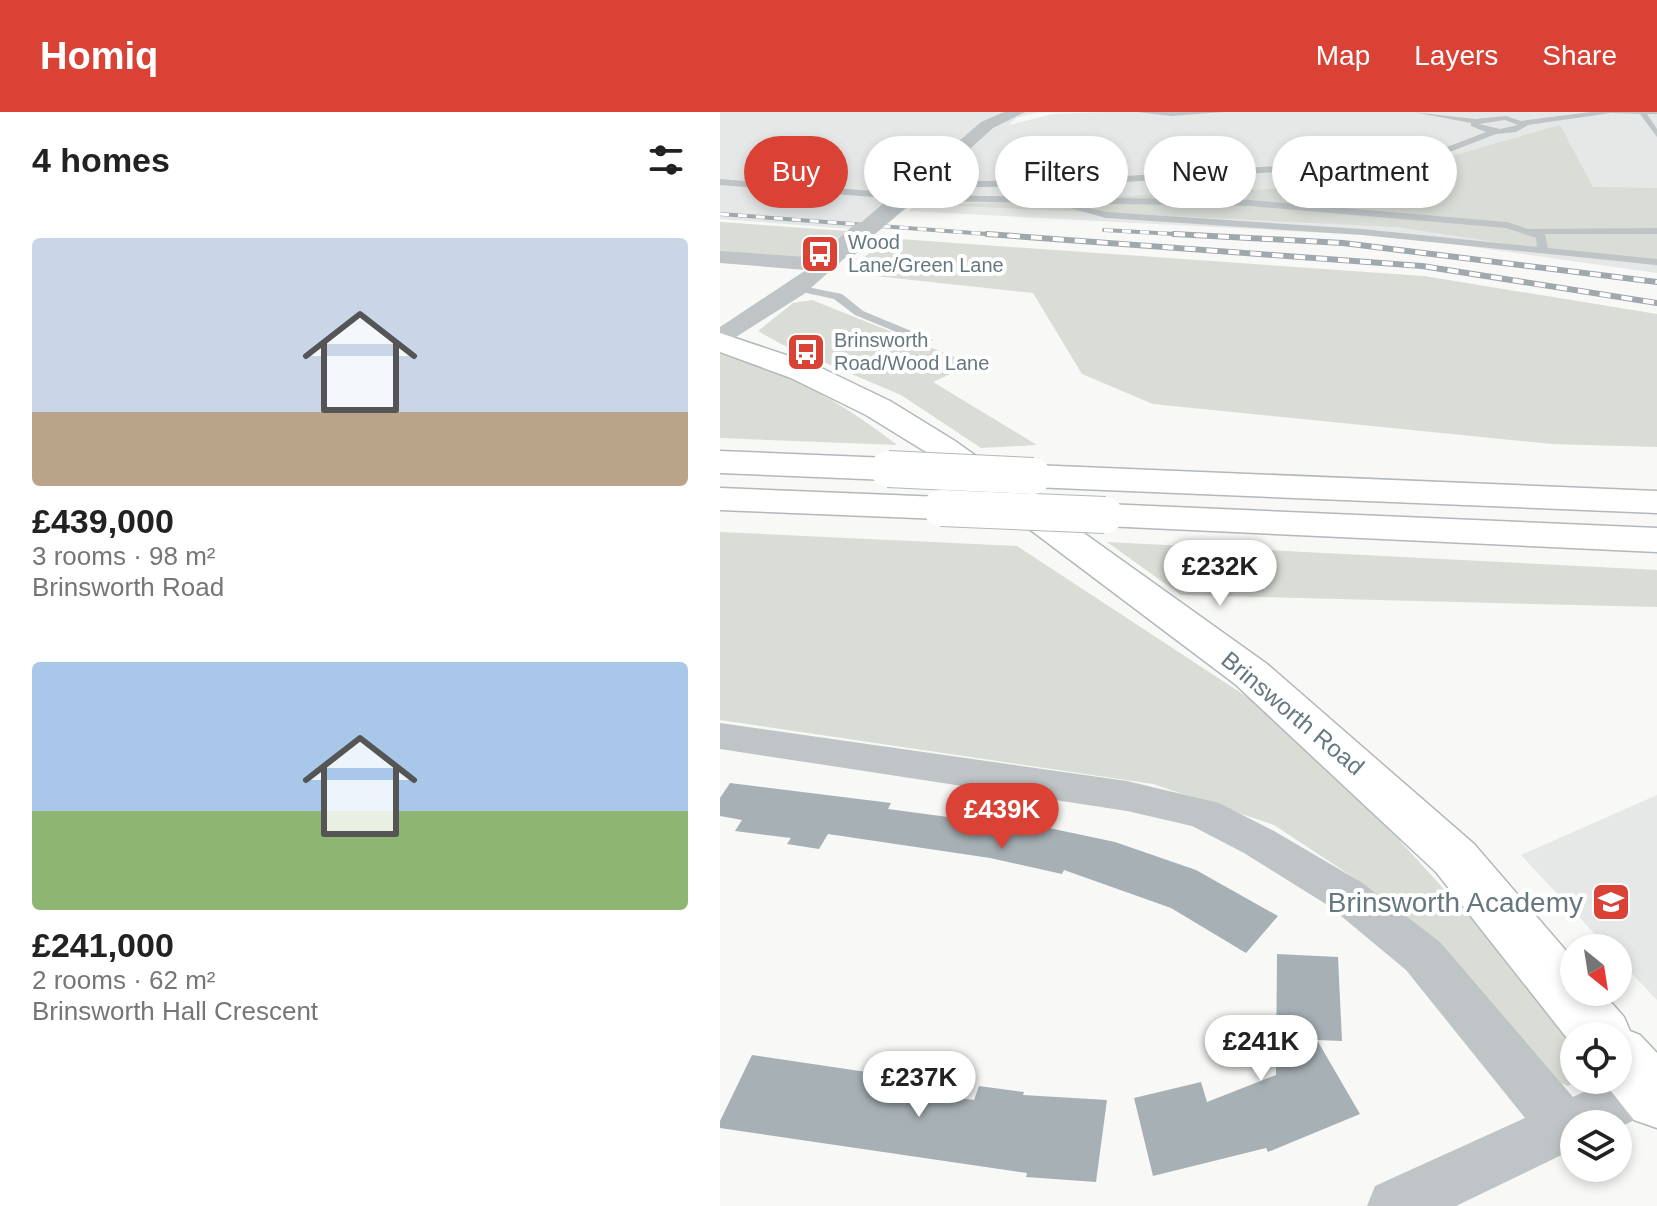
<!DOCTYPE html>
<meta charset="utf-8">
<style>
body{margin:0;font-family:Helvetica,sans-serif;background:#f2f2f2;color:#222;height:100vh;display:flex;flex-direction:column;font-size:30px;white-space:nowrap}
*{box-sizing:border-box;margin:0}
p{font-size:26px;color:#767676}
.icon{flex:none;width:44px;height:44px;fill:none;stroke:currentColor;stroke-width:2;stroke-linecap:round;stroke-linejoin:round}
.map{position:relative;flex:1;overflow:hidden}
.details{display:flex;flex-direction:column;background:#fff;width:720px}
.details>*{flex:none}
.top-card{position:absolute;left:24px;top:24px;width:760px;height:72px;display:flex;gap:16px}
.needle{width:52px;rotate:150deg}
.controls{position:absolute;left:840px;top:822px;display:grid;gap:16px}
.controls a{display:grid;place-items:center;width:72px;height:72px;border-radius:50%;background:#fff;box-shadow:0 4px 12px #0003;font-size:40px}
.price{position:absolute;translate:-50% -68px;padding:0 18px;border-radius:28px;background:#fff;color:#222;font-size:26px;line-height:52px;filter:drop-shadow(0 2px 4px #0008)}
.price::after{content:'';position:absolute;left:50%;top:48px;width:24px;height:18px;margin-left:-12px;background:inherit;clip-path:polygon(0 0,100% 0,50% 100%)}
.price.selected{background:#d94235;color:#fff}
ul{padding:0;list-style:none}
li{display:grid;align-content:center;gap:16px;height:424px;padding:0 32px}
li span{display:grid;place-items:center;height:248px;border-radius:8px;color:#555}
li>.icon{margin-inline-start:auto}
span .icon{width:144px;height:144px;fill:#fffc;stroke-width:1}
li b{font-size:34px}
h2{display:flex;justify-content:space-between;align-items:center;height:96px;padding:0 32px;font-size:34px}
.chip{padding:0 28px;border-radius:36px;background:#fff;box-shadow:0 4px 12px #0003;font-size:28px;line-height:72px}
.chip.selected{background:#d94235;color:#fff}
header{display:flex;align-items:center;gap:48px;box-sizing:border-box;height:112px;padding:0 40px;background:#d94235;color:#fff}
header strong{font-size:38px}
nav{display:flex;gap:44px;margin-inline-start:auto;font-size:28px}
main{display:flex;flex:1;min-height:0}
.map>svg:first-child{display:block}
.built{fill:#e6e8e7}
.green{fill:#d9ddd5}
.building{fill:#a7b1b5}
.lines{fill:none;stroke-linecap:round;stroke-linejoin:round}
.secondary-casing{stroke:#b2b9bc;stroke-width:3}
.highway-casing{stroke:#b3b8ba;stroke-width:3}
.lane{fill:#bfc5c7;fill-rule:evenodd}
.street{fill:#bfc5c7;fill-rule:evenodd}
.secondary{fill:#fff;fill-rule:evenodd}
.highway{fill:#fff;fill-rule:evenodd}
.rail-far1-casing{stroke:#9fa8ac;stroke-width:4}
.rail-casing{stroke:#9fa8ac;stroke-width:6}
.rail-far1{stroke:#fff;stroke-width:3;stroke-dasharray:9;stroke-linecap:butt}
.rail{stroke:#fff;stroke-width:4;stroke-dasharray:11;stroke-linecap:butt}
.highway-bridge-casing{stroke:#b3b8ba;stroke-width:38;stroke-linecap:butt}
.street-bridge-far1{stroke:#bfc5c7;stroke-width:18}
.street-bridge{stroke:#bfc5c7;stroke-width:23}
.highway-bridge{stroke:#fff;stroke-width:36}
.labels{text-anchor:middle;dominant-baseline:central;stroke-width:8;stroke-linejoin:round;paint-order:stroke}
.far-poi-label{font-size:20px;fill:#65787f;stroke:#fff;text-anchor:start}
.street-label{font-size:24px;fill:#65787f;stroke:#fff}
.near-poi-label{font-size:28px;fill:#65787f;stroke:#fff;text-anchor:end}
</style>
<header>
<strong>Homiq</strong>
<nav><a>Map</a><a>Layers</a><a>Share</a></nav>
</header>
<main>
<section class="details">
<h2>4 homes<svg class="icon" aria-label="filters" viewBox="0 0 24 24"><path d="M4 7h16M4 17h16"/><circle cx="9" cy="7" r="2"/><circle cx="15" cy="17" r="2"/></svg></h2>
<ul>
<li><span style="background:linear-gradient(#c9d6e8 70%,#b9a48a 0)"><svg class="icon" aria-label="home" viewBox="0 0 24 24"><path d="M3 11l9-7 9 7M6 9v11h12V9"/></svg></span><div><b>£439,000</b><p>3 rooms · 98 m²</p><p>Brinsworth Road</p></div></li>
<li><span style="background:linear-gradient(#a9c7e8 60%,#8fb573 0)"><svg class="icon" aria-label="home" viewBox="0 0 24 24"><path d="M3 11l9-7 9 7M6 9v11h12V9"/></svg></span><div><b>£241,000</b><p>2 rooms · 62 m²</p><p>Brinsworth Hall Crescent</p></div></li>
</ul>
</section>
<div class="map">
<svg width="937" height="1094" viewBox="0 0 937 1094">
<rect width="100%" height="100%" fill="#f8f8f6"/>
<g class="built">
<path d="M 0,0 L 318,0 L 296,6 L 289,13 L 333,2 L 386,0 L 937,0 L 937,161 L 683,125 L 189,99 L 222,67 L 159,119 L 0,107 Z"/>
<path d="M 937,683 L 937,888 L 898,847 L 898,836 L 888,836 L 801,743 Z"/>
</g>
<g class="green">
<path d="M 840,13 L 873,75 L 937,76 L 937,154 L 676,115 L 219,93 L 592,75 L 700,53 Z"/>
<path d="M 0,110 L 127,119 L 96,143 L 87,146 L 0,140 Z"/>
<path d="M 165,126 L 704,164 L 937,202 L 937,335 L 832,332 L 433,292 L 362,262 L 313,181 L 128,161 Z"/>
<path d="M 92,188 L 252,252 L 213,270 L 317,333 L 261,336 L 181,283 L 61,232 L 38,219 L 73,191 Z"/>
<path d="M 0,238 C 64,258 125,292 177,333 L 0,326 Z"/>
<path d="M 0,420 L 297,434 L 544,596 L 660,707 L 786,845 L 854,928 L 854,968 L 861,968 L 848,974 L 829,967 L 639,769 L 554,713 L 433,672 L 0,608 Z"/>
<path d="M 387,430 L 937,458 L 937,495 L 461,483 Z"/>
</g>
<g class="building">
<path d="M 10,671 L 171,691 L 168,697 L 288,713 L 291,708 L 395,730 L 476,758 L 558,804 L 526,841 L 451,796 L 344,758 L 342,762 L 270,746 L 108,722 L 99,737 L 67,732 L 71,726 L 15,719 L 22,708 L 0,704 L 0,686 Z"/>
<path d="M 557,842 L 618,845 L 622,929 L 597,928 L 640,1002 L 548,1040 L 546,1036 L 433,1064 L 414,986 L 481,970 L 487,990 L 556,963 Z"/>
<path d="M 32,943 L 194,967 L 188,980 L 254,988 L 259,974 L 304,980 L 303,983 L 387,988 L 376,1070 L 306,1065 L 307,1061 L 0,1016 L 0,1009 Z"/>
</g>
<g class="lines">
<g class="secondary-casing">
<path id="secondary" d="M 0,221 L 93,252 L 170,289 L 235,329 L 547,552 L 754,732 L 854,848 L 854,880 L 882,880 L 904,905 L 910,919 L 920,923 L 937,941 L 937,1016 L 914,1008 L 882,968 L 898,968 L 898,924 L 854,924 L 854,935 L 716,760 L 515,572 L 211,343 L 146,303 L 71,266 L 0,240 Z"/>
</g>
<g class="highway-casing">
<g id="highway">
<path d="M 0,339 L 168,346 L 181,349 L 186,357 L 181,365 L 168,368 L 0,361 Z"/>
<path d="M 313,353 L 937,379 L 937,401 L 313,375 L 300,372 L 295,364 L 300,356 Z"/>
<path d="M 0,376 L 221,385 L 234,388 L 240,396 L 234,404 L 221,407 L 0,398 Z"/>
<path d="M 385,392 L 937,416 L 937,440 L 385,414 L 372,411 L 366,403 L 372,395 Z"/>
</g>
</g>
<g class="lane">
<path d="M 417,0 L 504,0 L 451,4 Z"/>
<path d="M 693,0 L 755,7 L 786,4 L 801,9 L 870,0 L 937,0 L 937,2 L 927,2 L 937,17 L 937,25 L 920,2 L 891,1 L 808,13 L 796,20 L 776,22 L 714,46 L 689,51 L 346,74 L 187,76 L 182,73 L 187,70 L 346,68 L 689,45 L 709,42 L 766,20 L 751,14 L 751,11 ZM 785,8 L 798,13 L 780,17 L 759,12 Z"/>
<path d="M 0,67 L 203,83 L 530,88 L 787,110 L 808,117 L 937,116 L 937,122 L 825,122 L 828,136 L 937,147 L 937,153 L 642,123 L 386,106 L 350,96 L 355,93 L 386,100 L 642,117 L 817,135 L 816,126 L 786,116 L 530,94 L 203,89 L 0,73 Z"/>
<path d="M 77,173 L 122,182 L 143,199 L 213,228 L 203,231 L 135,203 L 114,187 L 73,178 L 71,176 Z"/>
</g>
<g class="street">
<path d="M 284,0 L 305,0 L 273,16 L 221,63 L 209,63 L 206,59 L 209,55 L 261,10 Z"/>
<path d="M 127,128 L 137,134 L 134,138 L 84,182 L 8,230 L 0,232 L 0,215 L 86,158 L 0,151 L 0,139 L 100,146 L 120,130 Z"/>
<path d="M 0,611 L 407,669 L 499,691 L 554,719 L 641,770 L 720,830 L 853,985 L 889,968 L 898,968 L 898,964 L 927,952 L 937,956 L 937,997 L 898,1016 L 898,1012 L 854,1012 L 854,1037 L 736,1094 L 647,1094 L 655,1074 L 805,1006 L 686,858 L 609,794 L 524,741 L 472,714 L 407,699 L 0,637 Z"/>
</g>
<use href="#secondary" class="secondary"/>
<use href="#highway" class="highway"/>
<g class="rail-far1-casing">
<g id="rail-far1">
<path d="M 0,102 L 294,124"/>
<path d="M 384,118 L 490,124"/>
</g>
</g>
<g class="rail-casing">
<g id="rail">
<path d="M 267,122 L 702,154 L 937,191"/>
<path d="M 454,122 L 623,131 L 937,170"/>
</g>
</g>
<use href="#rail-far1" class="rail-far1"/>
<use href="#rail" class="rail"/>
<g class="highway-bridge-casing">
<g id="highway-bridge">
<path d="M 168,357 L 313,364"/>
<path d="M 221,396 L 385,403"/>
</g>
</g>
<path class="street-bridge-far1" d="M 139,124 L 215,59"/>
<path class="street-bridge" d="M 127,134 L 141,122"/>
<use href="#highway-bridge" class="highway-bridge"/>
</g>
<defs>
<g id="bus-square" transform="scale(2)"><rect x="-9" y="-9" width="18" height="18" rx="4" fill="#d94235" stroke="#fff"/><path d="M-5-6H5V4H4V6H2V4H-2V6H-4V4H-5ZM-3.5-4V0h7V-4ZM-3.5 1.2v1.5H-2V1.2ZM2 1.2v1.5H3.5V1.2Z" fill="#fff"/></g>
<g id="school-square" transform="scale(2)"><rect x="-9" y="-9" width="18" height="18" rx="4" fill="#d94235" stroke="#fff"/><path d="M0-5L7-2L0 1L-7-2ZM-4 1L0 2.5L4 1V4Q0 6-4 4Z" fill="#fff"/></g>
</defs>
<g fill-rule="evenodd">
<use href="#bus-square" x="100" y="142"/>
<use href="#bus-square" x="86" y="240"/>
<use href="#school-square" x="891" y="790"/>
</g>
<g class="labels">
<g class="far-poi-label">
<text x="128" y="130">Wood<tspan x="128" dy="23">Lane/Green Lane</tspan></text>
<text x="114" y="228">Brinsworth<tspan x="114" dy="23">Road/Wood Lane</tspan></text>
</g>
<g class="street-label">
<text transform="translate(573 601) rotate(40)">Brinsworth Road</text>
</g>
<g class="near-poi-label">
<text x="863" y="790">Brinsworth Academy</text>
</g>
</g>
</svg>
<div class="controls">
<a><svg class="needle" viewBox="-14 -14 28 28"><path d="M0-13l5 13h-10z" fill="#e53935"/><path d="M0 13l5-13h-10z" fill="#767676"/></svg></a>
<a><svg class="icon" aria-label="locate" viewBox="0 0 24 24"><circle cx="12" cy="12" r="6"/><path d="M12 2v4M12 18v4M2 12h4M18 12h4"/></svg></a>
<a><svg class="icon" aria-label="layers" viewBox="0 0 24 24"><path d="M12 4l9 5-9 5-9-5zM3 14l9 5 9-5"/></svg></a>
</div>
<b class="price" style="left:500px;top:496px">£232K</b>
<b class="price selected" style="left:282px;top:739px">£439K</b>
<b class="price" style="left:541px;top:971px">£241K</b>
<b class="price" style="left:199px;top:1007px">£237K</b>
<div class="top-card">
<a class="chip selected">Buy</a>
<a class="chip">Rent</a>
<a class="chip">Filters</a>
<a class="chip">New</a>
<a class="chip">Apartment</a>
</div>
</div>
</main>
